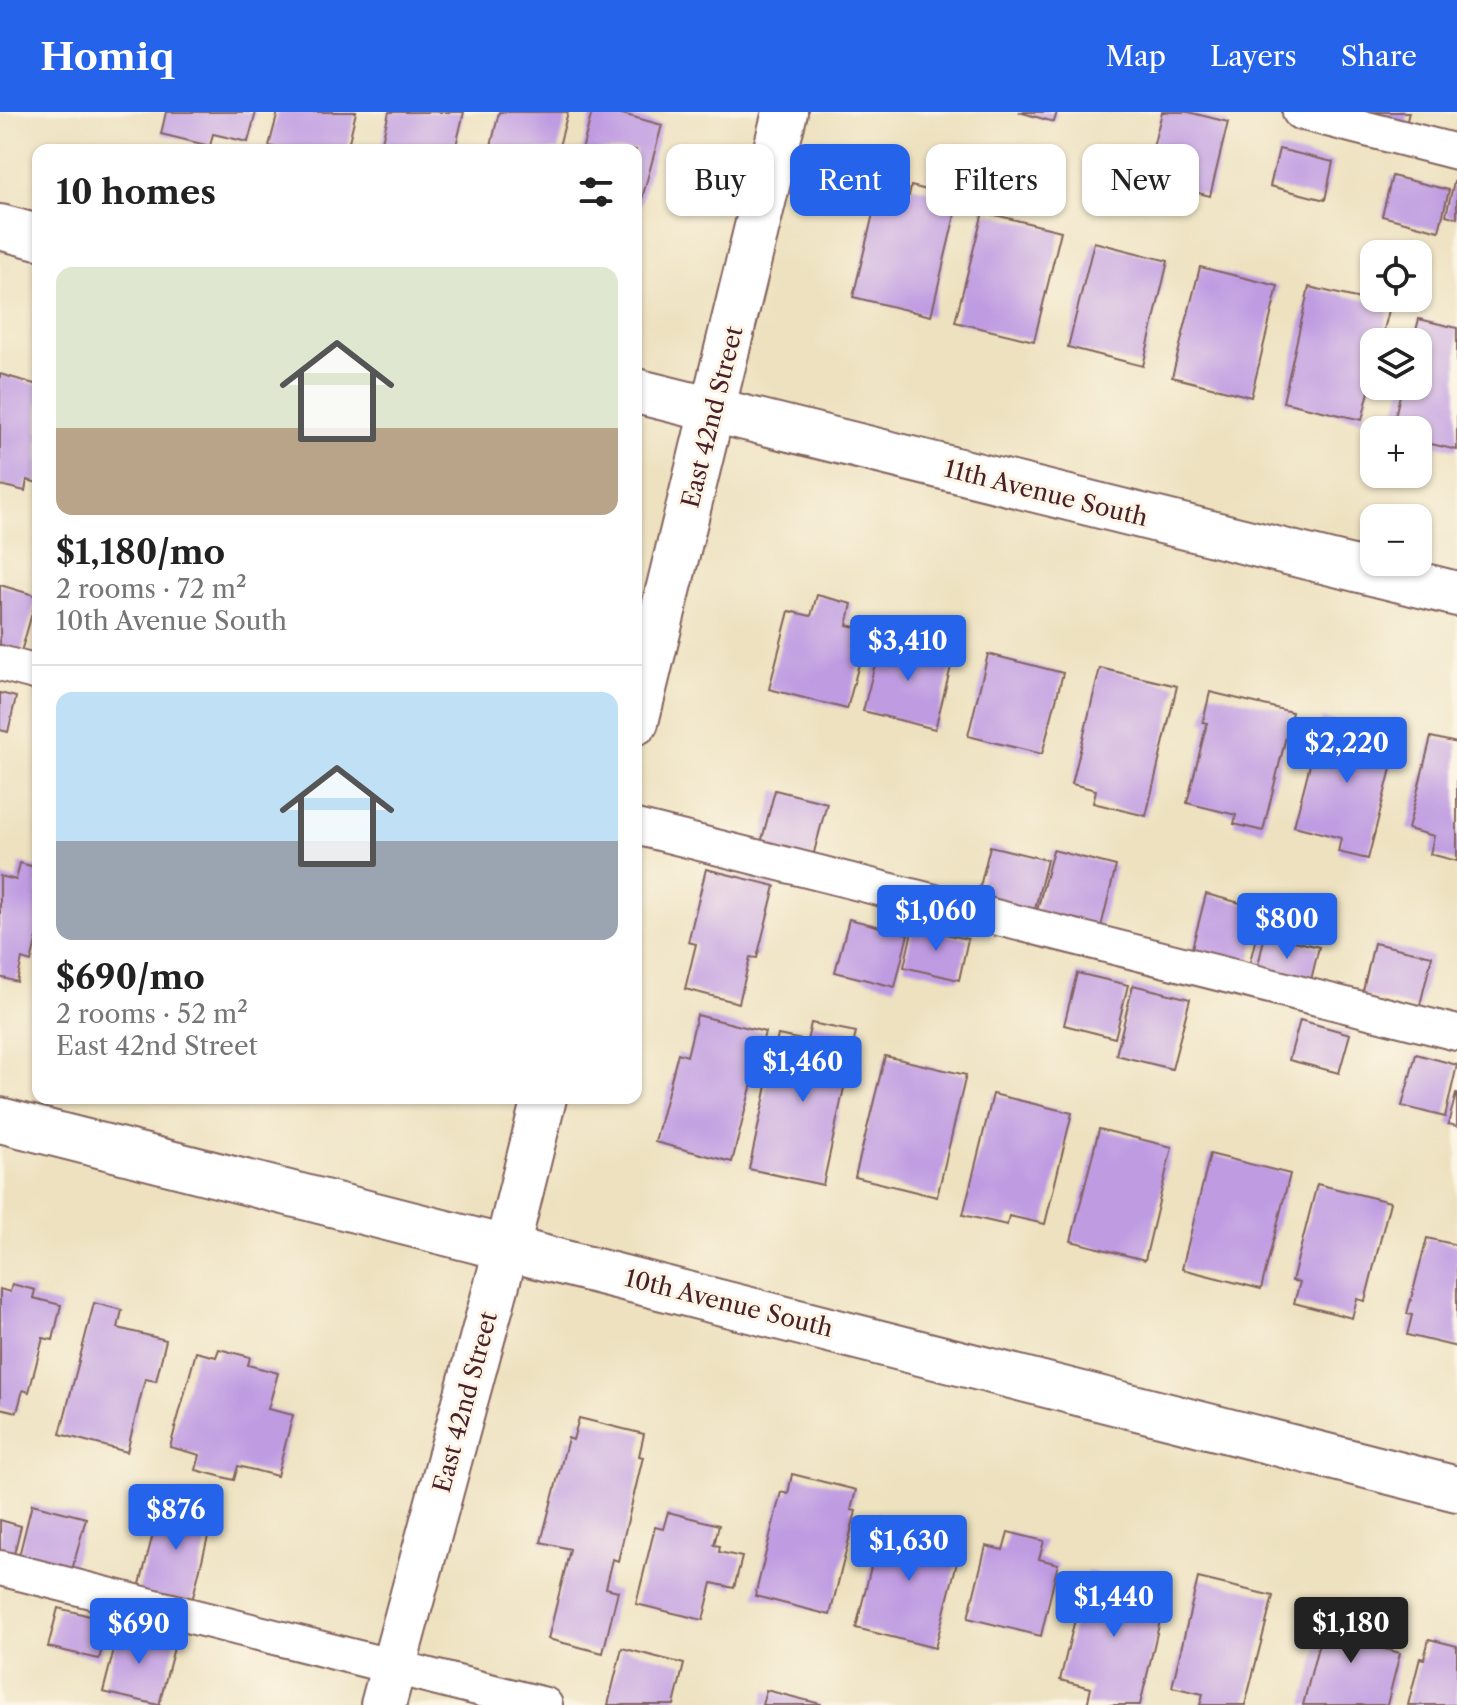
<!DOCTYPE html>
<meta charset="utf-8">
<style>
body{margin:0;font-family:"Libre Caslon Text",serif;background:#f6f6f6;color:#222;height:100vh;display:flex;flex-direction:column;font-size:30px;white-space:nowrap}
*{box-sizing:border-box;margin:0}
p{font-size:26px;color:#767676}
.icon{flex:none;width:44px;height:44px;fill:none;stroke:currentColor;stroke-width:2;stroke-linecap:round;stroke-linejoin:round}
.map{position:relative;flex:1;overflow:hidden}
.drawer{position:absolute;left:32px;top:32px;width:610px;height:960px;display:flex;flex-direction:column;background:#fff;border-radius:16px;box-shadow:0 2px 6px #0004}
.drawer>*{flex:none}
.hud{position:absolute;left:666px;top:32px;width:670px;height:72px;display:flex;gap:16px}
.fabs{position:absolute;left:1360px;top:128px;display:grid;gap:16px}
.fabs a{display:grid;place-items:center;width:72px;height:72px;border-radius:16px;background:#fff;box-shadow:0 2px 6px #0004;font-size:40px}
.price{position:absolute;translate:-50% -68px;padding:0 18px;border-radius:8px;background:#2563eb;color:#fff;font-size:26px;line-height:52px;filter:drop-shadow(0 2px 4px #0008)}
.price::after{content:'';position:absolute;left:50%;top:48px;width:24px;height:18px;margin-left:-12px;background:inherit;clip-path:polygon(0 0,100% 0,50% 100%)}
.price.selected{background:#222;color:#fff}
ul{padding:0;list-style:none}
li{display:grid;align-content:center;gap:16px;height:424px;padding:0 24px}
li+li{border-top:2px solid #e0e0e0}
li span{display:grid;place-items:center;height:248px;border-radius:16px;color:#555}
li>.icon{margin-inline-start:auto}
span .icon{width:144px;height:144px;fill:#fffc;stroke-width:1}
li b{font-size:34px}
h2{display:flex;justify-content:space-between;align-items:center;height:96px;padding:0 24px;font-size:34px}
.chip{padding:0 28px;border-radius:16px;background:#fff;box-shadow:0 2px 6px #0004;font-size:28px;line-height:72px}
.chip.selected{background:#2563eb;color:#fff}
header{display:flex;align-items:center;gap:48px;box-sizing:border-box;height:112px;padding:0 40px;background:#2563eb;color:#fff}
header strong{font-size:38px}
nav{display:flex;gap:44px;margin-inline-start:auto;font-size:28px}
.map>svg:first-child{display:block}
.building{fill:#bf9be2}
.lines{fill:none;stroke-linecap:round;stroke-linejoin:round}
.service-casing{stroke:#83635f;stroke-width:38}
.minor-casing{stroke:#83635f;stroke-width:48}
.tertiary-casing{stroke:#83635f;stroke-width:48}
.service{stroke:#fff;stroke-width:34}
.minor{stroke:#fff;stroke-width:44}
.tertiary{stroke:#fff;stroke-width:44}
.labels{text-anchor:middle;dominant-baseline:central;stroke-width:6;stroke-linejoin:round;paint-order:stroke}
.street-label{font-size:24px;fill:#4a1f2b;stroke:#fcf5e5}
</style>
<header>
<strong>Homiq</strong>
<nav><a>Map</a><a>Layers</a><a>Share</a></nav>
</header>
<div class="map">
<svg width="1457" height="1593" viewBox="0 0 1457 1593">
<rect width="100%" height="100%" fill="#fcf5e5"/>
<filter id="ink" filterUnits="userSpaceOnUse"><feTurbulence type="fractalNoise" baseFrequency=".0125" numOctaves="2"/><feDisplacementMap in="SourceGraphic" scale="16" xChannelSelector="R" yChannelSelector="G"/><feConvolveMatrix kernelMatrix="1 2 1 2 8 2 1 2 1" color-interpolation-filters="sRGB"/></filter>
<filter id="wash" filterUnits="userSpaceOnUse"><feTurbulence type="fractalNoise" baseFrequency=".006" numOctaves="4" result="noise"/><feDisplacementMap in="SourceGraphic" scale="32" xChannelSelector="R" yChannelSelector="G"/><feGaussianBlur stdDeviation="1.8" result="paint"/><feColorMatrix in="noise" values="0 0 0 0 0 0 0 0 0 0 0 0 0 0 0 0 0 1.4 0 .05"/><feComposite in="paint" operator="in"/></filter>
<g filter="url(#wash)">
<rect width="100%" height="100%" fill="#ede1bf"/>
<g id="blocks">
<g class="building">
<path d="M 166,0 L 256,0 L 248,30 L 213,22 L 210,34 L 161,22 Z"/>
<path d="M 278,0 L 356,0 L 347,38 L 284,38 L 269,34 Z"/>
<path d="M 389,0 L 464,0 L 455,38 L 380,38 Z"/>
<path d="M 499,0 L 568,0 L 558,38 L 490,38 Z"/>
<path d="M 592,0 L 615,0 L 662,13 L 637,105 L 636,38 L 582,38 Z"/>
<path d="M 1019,0 L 1057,0 L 1054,10 Z"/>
<path d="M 1162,0 L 1188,0 L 1228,10 L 1210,84 L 1145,67 Z"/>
<path d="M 1350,0 L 1409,0 L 1404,21 Z"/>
<path d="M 1279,37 L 1333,50 L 1325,88 L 1270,74 Z"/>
<path d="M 1392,64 L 1449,78 L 1439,119 L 1382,104 Z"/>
<path d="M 1454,70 L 1457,70 L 1457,106 L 1446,103 Z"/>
<path d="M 911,74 L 959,86 L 931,204 L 853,185 L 879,77 L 909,84 Z"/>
<path d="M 983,100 L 1061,119 L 1034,229 L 955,210 Z"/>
<path d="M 1094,130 L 1168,149 L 1143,254 L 1068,235 Z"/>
<path d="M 1200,155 L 1278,174 L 1251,285 L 1172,265 Z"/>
<path d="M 1309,175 L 1390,194 L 1381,230 L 1374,230 L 1374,259 L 1362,308 L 1283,290 Z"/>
<path d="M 1419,207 L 1457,216 L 1457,338 L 1418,329 L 1418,318 L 1392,318 L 1402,274 L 1418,274 L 1418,230 L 1413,230 Z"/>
<path d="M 0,262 L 38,273 L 38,371 L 27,368 L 25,379 L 0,373 Z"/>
<path d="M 0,473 L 37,484 L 19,547 L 0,542 Z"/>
<path d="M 817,483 L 852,492 L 847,513 L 868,518 L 847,597 L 769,577 L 789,499 L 811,504 Z"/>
<path d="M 882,525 L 954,543 L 935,617 L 863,599 Z"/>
<path d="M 988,542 L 1063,561 L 1042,642 L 968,624 Z"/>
<path d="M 1100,556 L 1177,574 L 1146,704 L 1093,691 L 1096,678 L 1072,672 Z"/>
<path d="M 1210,580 L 1292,600 L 1263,719 L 1234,712 L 1236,703 L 1187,691 L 1207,611 L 1203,610 Z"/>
<path d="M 0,581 L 16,585 L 8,620 L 0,618 Z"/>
<path d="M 1322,606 L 1399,625 L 1368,747 L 1338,740 L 1341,726 L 1294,714 Z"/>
<path d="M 1431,625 L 1457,631 L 1457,749 L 1430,742 L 1434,724 L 1408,717 Z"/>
<path d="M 775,678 L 827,691 L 812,748 L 760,735 Z"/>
<path d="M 990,734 L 1047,748 L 1033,805 L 976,791 Z"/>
<path d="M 1053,738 L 1116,754 L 1099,823 L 1035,806 Z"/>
<path d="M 20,751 L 38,756 L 38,822 L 31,850 L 22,847 L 17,870 L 0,865 L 0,764 L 16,768 Z"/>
<path d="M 706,757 L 775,774 L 757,846 L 750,845 L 739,891 L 685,877 L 696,832 L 688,830 Z"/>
<path d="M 1206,782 L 1263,797 L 1248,858 L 1190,844 Z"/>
<path d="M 849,807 L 908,822 L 895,875 L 835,860 Z"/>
<path d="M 913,815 L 968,827 L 959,868 L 904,855 Z"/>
<path d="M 1265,822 L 1319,835 L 1309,876 L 1256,863 Z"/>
<path d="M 1374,831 L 1432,844 L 1419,897 L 1362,883 Z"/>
<path d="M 1077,861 L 1128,873 L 1115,926 L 1064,913 Z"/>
<path d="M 1133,873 L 1190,887 L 1172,957 L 1116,943 Z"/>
<path d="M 697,903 L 765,920 L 732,1050 L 655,1030 L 678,941 L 687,944 Z"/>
<path d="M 1300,908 L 1350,922 L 1339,961 L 1289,948 Z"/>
<path d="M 811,911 L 856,920 L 823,1073 L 749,1057 L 778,923 L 807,929 Z"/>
<path d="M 1416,942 L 1457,953 L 1445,1005 L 1402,994 Z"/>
<path d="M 885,944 L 966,963 L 937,1085 L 855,1065 Z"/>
<path d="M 993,982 L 1072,1001 L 1045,1112 L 1009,1104 L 1007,1113 L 963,1103 Z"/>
<path d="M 1456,982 L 1457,982 L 1457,1014 L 1448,1012 Z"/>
<path d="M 1099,1017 L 1172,1035 L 1145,1148 L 1071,1129 Z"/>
<path d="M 1210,1042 L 1290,1062 L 1261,1177 L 1182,1157 Z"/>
<path d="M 1317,1072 L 1390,1090 L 1365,1189 L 1357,1187 L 1352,1206 L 1294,1191 L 1300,1170 L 1292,1169 Z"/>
<path d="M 1427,1126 L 1457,1133 L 1457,1235 L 1407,1223 L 1412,1203 L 1407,1202 Z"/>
<path d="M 12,1172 L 35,1178 L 33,1186 L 61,1193 L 53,1228 L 43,1226 L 29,1280 L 23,1278 L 17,1300 L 0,1296 L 0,1177 L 10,1180 Z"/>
<path d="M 94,1191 L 122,1198 L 118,1216 L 166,1228 L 156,1269 L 145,1267 L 127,1340 L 60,1322 Z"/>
<path d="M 219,1237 L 250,1245 L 248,1253 L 278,1261 L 268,1297 L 293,1303 L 277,1364 L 238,1354 L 234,1368 L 196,1358 L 200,1343 L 170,1335 L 196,1240 L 216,1245 Z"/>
<path d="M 579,1306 L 644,1322 L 639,1344 L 643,1345 L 618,1449 L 613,1447 L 606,1476 L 618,1479 L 603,1541 L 548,1527 L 570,1437 L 541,1430 L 568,1326 L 573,1328 Z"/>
<path d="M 792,1362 L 856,1378 L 851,1398 L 856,1399 L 830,1503 L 755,1484 L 781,1380 L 788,1382 Z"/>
<path d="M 162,1387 L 214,1400 L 191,1493 L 138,1480 Z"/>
<path d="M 32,1392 L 86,1406 L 71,1462 L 18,1448 Z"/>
<path d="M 668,1400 L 719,1413 L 714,1433 L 720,1434 L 719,1440 L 742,1445 L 734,1476 L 712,1471 L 703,1508 L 636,1492 L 655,1415 L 663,1417 Z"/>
<path d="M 883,1406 L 963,1427 L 935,1536 L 856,1516 Z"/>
<path d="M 0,1408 L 21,1414 L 13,1446 L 0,1443 Z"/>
<path d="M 1008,1420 L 1044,1429 L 1039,1447 L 1058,1452 L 1041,1524 L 968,1506 L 986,1434 L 1003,1438 Z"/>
<path d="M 1087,1459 L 1167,1479 L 1140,1593 L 1087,1593 L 1091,1576 L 1060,1568 Z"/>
<path d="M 1198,1466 L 1273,1484 L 1245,1593 L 1200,1593 L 1203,1582 L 1172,1575 Z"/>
<path d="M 58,1496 L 110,1509 L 99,1547 L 48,1535 Z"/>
<path d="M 1327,1499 L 1379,1512 L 1373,1534 L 1400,1541 L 1387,1593 L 1303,1593 Z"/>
<path d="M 120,1514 L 176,1528 L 159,1593 L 103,1580 Z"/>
<path d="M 1429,1527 L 1457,1534 L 1457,1593 L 1408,1593 L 1420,1546 L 1424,1547 Z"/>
<path d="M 622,1536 L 684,1552 L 674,1593 L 608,1593 Z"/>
<path d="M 766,1578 L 821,1592 L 821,1593 L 762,1593 Z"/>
</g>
</g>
</g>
<g filter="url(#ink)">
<use href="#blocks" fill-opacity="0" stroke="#83635f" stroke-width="2"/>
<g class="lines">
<g class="service-casing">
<g id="service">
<path d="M 1300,0 L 1457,40"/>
<path d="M 0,551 L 38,561"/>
<path d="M 636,715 L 1457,921"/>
<path d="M 0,1456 L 545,1593"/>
</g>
</g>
<g class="minor-casing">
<g id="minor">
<path d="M 0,115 L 38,125"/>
<path d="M 636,279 L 1457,482"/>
<path d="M 0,1008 L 1457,1377"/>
</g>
</g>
<g class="tertiary-casing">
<g id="tertiary">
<path d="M 636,610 L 785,0"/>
<path d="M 383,1593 L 507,1135 L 544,986"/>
</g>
</g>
<use href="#service" class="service"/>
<use href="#minor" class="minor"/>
<use href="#tertiary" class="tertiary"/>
</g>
</g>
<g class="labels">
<g class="street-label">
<text transform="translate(712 305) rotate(-76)">East 42nd Street</text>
<text transform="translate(1046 381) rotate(14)">11th Avenue South</text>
<text transform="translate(729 1191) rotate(14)">10th Avenue South</text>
<text transform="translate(465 1290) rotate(-75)">East 42nd Street</text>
</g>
</g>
</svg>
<div class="fabs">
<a><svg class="icon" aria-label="locate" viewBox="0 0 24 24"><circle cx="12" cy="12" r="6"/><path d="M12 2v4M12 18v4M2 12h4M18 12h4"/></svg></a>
<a><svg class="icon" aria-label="layers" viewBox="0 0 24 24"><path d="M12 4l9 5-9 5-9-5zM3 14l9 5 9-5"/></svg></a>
<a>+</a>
<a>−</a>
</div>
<b class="price" style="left:908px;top:571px">$3,410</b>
<b class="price" style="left:1347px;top:673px">$2,220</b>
<b class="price" style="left:936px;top:841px">$1,060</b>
<b class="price" style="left:1287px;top:849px">$800</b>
<b class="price" style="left:803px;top:992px">$1,460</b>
<b class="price" style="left:176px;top:1440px">$876</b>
<b class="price" style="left:909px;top:1471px">$1,630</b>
<b class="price" style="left:1114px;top:1527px">$1,440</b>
<b class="price selected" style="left:1351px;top:1553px">$1,180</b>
<b class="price" style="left:139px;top:1554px">$690</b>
<div class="hud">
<a class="chip">Buy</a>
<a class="chip selected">Rent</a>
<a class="chip">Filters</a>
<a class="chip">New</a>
</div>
<section class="drawer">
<h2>10 homes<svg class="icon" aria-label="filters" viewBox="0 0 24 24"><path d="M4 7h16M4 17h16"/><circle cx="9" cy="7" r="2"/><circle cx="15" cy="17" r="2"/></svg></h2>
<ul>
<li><span style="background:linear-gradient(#dfe7d0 65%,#b9a48a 0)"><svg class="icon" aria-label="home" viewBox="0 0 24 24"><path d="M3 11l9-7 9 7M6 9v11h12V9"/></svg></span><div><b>$1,180/mo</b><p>2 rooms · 72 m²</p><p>10th Avenue South</p></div></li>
<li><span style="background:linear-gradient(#bfe0f5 60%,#9aa5b1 0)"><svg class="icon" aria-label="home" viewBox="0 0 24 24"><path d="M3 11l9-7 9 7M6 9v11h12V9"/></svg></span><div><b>$690/mo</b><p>2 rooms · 52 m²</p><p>East 42nd Street</p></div></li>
</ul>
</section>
</div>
